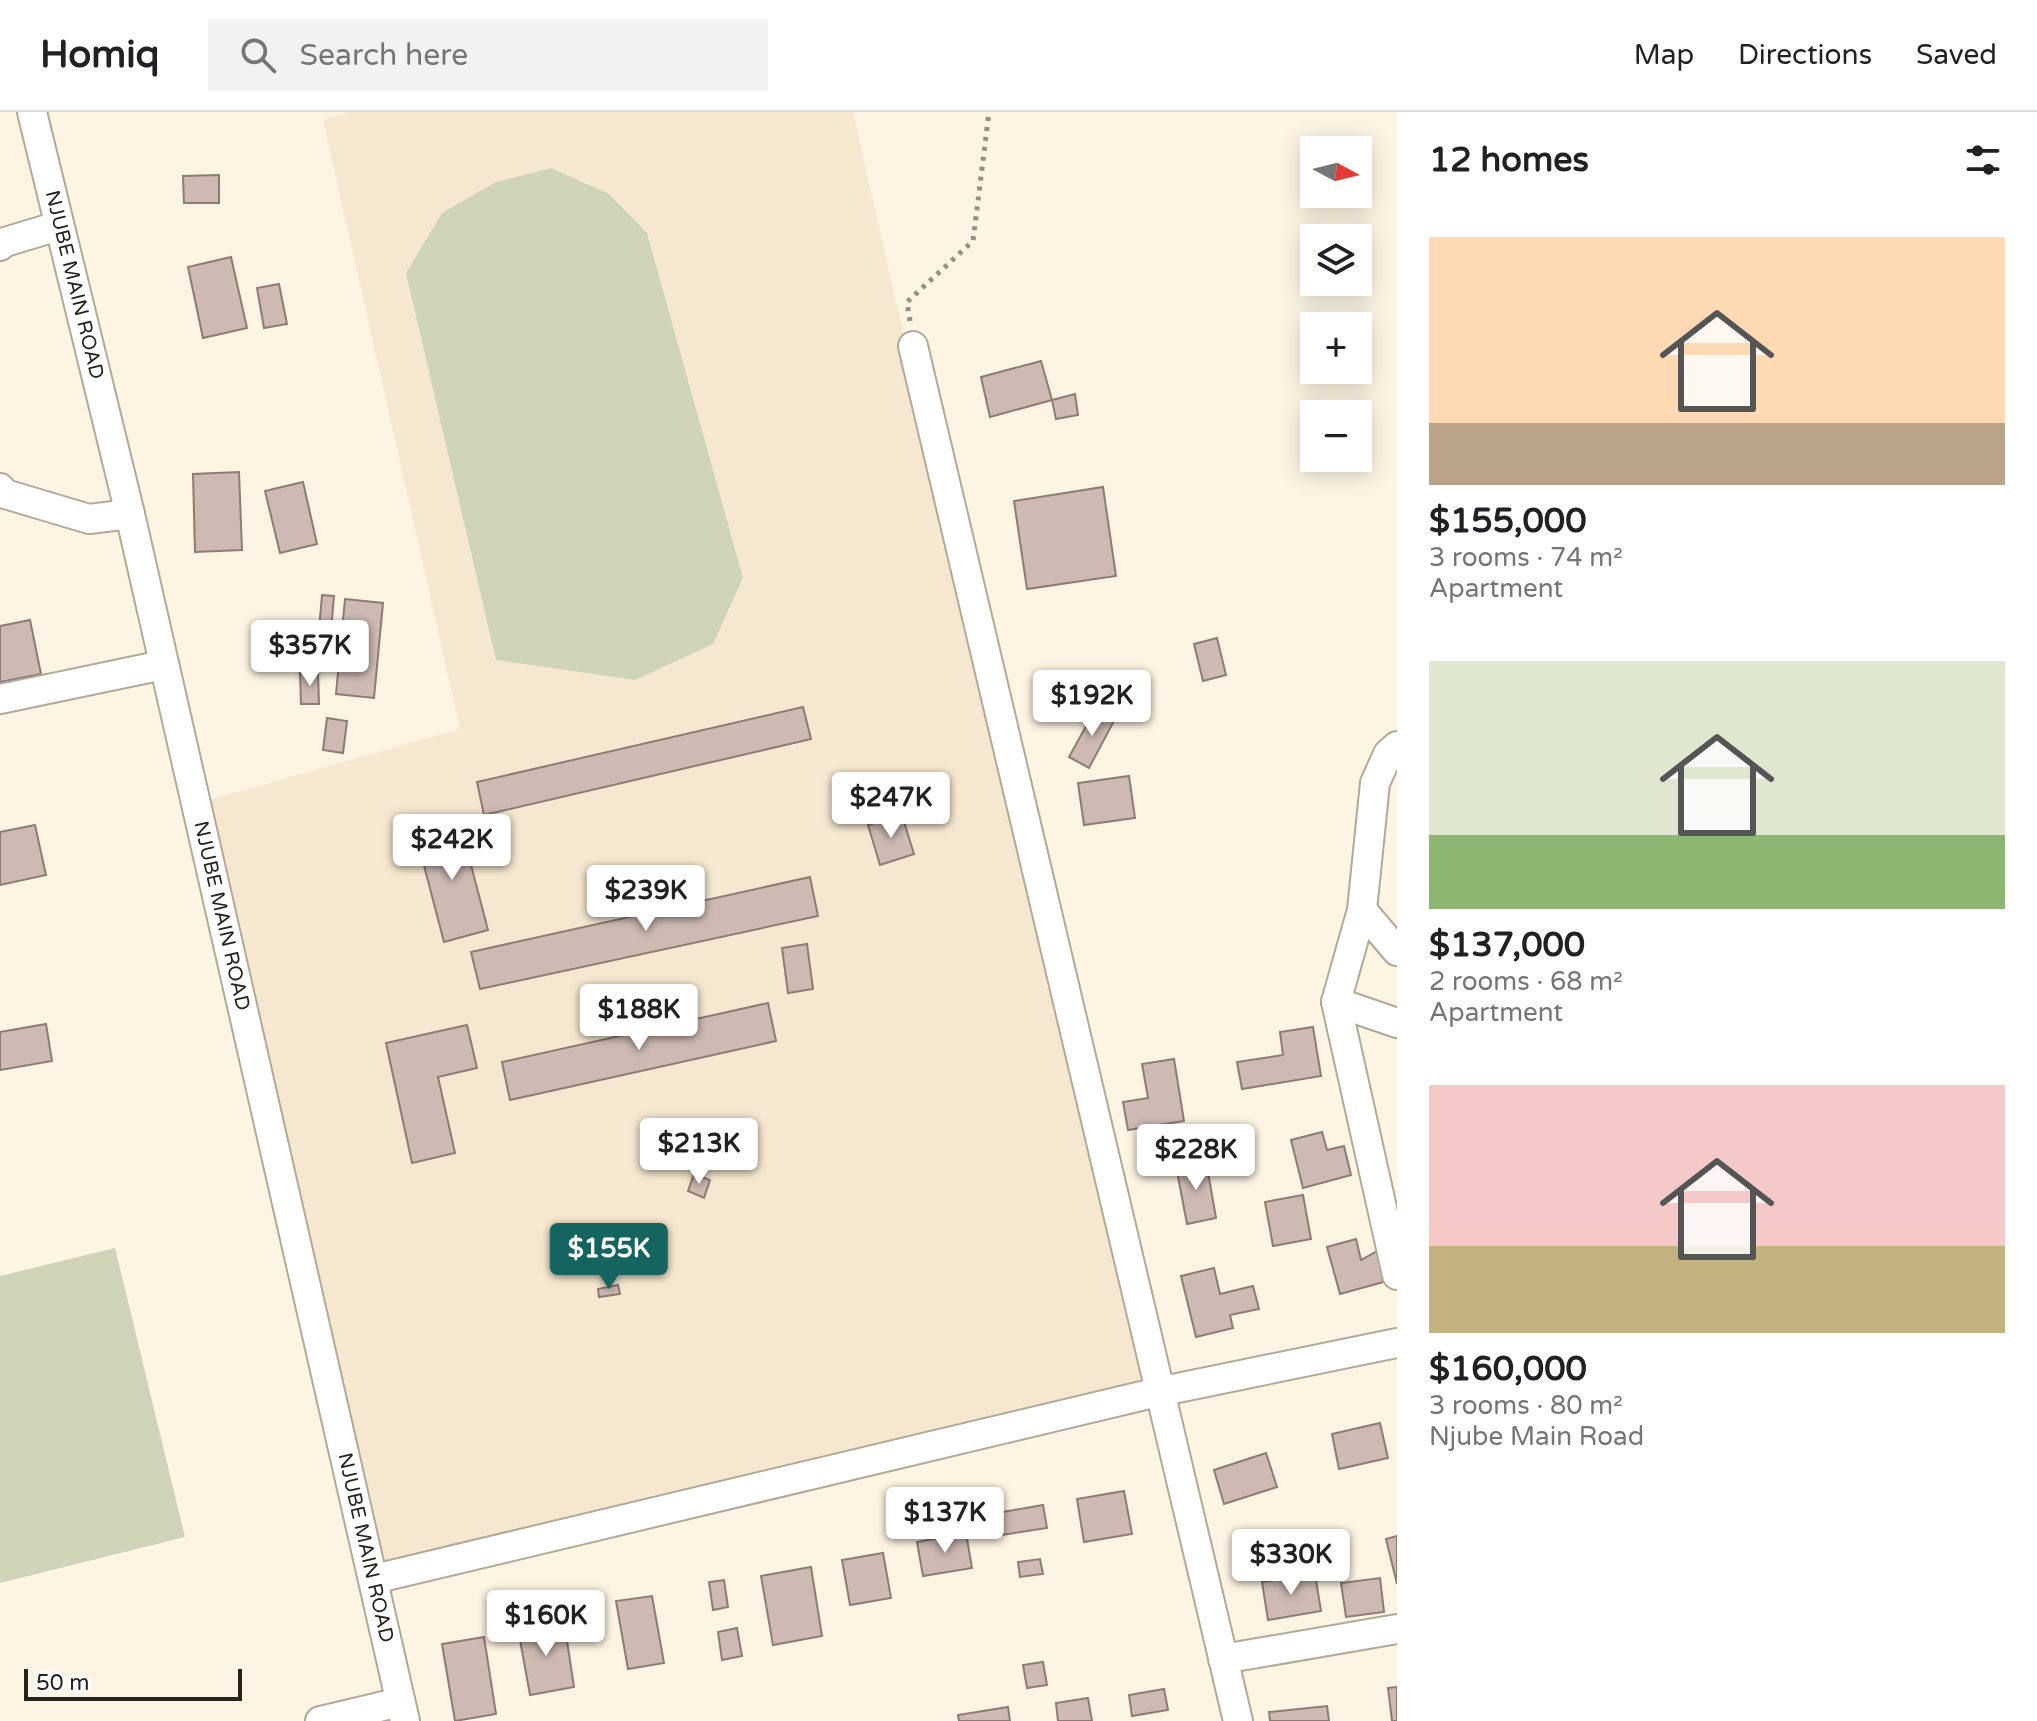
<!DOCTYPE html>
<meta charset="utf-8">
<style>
body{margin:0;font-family:"Varela Round",sans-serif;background:#f2f2f2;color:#202124;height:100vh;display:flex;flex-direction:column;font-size:30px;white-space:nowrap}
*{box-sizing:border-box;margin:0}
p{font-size:26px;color:#757577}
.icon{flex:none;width:44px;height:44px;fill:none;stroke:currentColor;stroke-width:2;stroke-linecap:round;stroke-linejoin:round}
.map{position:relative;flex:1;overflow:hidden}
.sheet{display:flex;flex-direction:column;background:#fff;width:640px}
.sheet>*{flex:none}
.needle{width:52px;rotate:97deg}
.fabs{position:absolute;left:1300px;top:24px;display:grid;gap:16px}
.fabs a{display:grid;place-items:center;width:72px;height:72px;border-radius:0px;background:#fff;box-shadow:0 4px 20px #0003;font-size:40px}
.scale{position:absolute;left:24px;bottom:20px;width:218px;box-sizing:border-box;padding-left:8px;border:4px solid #26231d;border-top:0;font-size:22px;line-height:28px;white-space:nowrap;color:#26231d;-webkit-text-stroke:6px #fff;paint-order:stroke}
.price{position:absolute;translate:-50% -68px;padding:0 18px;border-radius:8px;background:#fff;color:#222;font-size:26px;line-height:52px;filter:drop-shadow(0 2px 4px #0008)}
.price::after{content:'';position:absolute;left:50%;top:48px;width:24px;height:18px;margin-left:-12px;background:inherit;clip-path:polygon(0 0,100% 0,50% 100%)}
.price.current{background:#156460;color:#fff}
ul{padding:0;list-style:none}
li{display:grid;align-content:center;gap:16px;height:424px;padding:0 32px}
li span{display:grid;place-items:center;height:248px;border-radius:0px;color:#555}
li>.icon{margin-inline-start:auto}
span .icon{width:144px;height:144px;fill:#fffc;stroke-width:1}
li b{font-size:34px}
h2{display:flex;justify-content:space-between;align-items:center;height:96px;padding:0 32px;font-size:34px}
header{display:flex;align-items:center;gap:48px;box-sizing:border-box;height:112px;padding:0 40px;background:#fff;border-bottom:2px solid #e0e0e0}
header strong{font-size:38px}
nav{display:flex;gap:44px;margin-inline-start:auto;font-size:28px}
.search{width:560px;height:72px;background:#f2f2f2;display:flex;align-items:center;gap:20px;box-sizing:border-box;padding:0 28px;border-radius:0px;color:#757577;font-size:30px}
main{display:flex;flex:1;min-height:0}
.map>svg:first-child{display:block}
.built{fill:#f6e8d0}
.green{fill:#cfd4b9}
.building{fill:#cebab3;stroke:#8d7b74;stroke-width:2}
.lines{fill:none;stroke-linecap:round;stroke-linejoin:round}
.minor-casing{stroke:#b2a999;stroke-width:32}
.path{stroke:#968f84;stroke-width:5;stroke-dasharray:4 6;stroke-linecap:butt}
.minor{stroke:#fff;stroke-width:28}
.labels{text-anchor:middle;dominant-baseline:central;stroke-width:6;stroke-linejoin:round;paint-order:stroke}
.street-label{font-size:20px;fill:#26231d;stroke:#fff}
</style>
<header>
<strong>Homiq</strong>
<div class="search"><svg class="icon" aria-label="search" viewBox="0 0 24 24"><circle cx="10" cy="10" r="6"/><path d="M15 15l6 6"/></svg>Search here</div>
<nav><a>Map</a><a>Directions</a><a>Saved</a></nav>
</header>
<main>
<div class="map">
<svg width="1397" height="1609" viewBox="0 0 1397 1609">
<rect width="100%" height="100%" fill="#fef4e3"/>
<path class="built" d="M 348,0 L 853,0 L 1141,1268 L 379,1458 L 202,690 L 460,617 L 323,8 Z"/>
<g class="green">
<path d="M 551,56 L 609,82 L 647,121 L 743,466 L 713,532 L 635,568 L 496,548 L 406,161 L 442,101 L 496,70 Z"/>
<path d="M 115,1136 L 185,1425 L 0,1471 L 0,1164 Z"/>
</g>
<g class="building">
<path d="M 219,63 L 219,91 L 184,91 L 183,64 Z"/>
<path d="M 231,145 L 247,216 L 203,226 L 188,155 Z"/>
<path d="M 279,172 L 287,212 L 264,216 L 257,176 Z"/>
<path d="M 1041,249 L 1052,288 L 990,305 L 981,265 Z"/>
<path d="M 1075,282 L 1078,303 L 1056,307 L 1052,288 Z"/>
<path d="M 239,360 L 242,438 L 195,440 L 193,362 Z"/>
<path d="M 303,370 L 317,432 L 280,441 L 265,379 Z"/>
<path d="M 1103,375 L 1116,464 L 1027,477 L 1014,389 Z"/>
<path d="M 322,483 L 334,484 L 329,543 L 317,541 Z"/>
<path d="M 345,487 L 383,491 L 374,586 L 336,582 Z"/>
<path d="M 30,508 L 41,562 L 0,570 L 0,514 Z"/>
<path d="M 298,520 L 308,521 L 307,542 L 298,542 Z"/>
<path d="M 1217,526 L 1226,563 L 1203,569 L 1194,532 Z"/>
<path d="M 300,559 L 318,559 L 319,592 L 301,592 Z"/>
<path d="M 803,595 L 811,627 L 484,703 L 477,670 Z"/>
<path d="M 1096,596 L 1115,607 L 1089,656 L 1069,645 Z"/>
<path d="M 327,606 L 347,609 L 343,641 L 323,638 Z"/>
<path d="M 1129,664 L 1135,706 L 1084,713 L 1078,671 Z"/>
<path d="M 902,703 L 914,742 L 880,753 L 868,713 Z"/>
<path d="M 460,711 L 488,818 L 444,830 L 416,723 Z"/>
<path d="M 35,713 L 46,763 L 0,773 L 0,720 Z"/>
<path d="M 810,765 L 818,804 L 480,877 L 471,840 Z"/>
<path d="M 807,832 L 813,877 L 788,881 L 782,836 Z"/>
<path d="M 768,891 L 776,929 L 510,988 L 502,950 Z"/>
<path d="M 46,912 L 52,949 L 0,958 L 0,920 Z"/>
<path d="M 467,913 L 477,956 L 438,965 L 455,1041 L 412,1051 L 386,931 Z"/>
<path d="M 1313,915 L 1321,964 L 1242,977 L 1237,950 L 1283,943 L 1280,920 Z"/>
<path d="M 1174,947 L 1184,1009 L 1128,1018 L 1123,990 L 1148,986 L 1142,952 Z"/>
<path d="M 1322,1020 L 1327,1038 L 1344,1034 L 1351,1063 L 1303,1076 L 1291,1028 Z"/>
<path d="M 1206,1049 L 1216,1106 L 1187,1112 L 1176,1054 Z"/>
<path d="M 694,1062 L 710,1068 L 704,1086 L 688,1079 Z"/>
<path d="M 1303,1083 L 1311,1127 L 1273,1134 L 1265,1090 Z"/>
<path d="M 1356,1127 L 1361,1148 L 1379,1138 L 1387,1169 L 1340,1182 L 1327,1135 Z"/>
<path d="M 1214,1156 L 1220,1182 L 1253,1174 L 1259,1197 L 1230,1203 L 1233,1216 L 1196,1225 L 1181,1164 Z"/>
<path d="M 618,1173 L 620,1182 L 599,1185 L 598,1177 Z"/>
<path d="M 1380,1311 L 1388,1346 L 1339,1357 L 1332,1322 Z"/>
<path d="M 1266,1341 L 1277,1375 L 1224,1392 L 1214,1358 Z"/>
<path d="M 1124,1379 L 1132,1422 L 1084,1430 L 1077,1387 Z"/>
<path d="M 1043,1393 L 1047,1416 L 1001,1423 L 997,1401 Z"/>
<path d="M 966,1421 L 972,1456 L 923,1464 L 917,1430 Z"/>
<path d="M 1397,1424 L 1397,1472 L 1386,1427 Z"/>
<path d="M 883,1441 L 891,1486 L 850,1493 L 842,1448 Z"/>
<path d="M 1040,1447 L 1043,1462 L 1020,1465 L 1018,1450 Z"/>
<path d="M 811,1455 L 822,1524 L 773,1533 L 761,1464 Z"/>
<path d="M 1315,1462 L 1321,1499 L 1268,1508 L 1262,1470 Z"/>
<path d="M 1380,1466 L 1384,1500 L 1346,1505 L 1341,1471 Z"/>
<path d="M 724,1468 L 728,1495 L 713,1498 L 709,1470 Z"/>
<path d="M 652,1484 L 664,1551 L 628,1557 L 616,1489 Z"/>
<path d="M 564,1509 L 574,1575 L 530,1583 L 518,1517 Z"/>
<path d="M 737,1516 L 742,1544 L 722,1548 L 718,1520 Z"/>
<path d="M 484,1525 L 496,1602 L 455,1609 L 442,1532 Z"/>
<path d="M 1043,1550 L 1047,1573 L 1027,1576 L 1023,1553 Z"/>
<path d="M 1397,1575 L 1397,1609 L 1392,1609 L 1388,1576 Z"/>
<path d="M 1164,1577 L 1168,1598 L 1132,1604 L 1129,1583 Z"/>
<path d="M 1088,1586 L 1092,1609 L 1058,1609 L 1056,1591 Z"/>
<path d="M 1327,1594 L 1329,1609 L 1270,1609 L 1269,1600 Z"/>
<path d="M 1008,1595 L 1010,1609 L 959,1609 L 958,1603 Z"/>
</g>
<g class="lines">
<g class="minor-casing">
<g id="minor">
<path id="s1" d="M 32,0 L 130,402 L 405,1609"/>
<path d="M 0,134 L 5,130 L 58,114"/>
<path d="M 913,234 L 1238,1609"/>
<path d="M 0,376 L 5,382 L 89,407 L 130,402"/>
<path d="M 0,587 L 163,553"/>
<path d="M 1397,634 L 1388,642 L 1375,671 L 1362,798 L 1336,890 L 1397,1163"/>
<path d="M 1362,798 L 1397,839"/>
<path d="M 1336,890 L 1397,911"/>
<path d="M 374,1467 L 1158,1280 L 1397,1231"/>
<path d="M 1223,1547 L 1397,1517"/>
<path d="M 320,1609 L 400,1590"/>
</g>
</g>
<path class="path" d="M 910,209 L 907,190 L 973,129 L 989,0"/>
<use href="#minor" class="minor"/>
</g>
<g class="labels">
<g class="street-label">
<text stroke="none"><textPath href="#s1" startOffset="178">NJUBE MAIN ROAD</textPath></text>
<text stroke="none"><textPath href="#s1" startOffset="826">NJUBE MAIN ROAD</textPath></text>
<text stroke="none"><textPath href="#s1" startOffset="1474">NJUBE MAIN ROAD</textPath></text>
</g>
</g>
</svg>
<div class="fabs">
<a><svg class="needle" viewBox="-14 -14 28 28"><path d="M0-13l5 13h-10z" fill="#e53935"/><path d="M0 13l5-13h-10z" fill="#757577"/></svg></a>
<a><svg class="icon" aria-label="layers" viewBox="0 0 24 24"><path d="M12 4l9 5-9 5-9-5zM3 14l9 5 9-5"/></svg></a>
<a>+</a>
<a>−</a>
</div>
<div class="scale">50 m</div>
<b class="price" style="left:310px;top:576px">$357K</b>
<b class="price" style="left:1092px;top:626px">$192K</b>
<b class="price" style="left:891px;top:728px">$247K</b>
<b class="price" style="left:452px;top:770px">$242K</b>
<b class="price" style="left:646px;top:821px">$239K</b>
<b class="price" style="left:639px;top:940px">$188K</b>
<b class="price" style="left:699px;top:1074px">$213K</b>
<b class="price" style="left:1196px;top:1080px">$228K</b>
<b class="price current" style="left:609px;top:1179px">$155K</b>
<b class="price" style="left:945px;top:1443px">$137K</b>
<b class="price" style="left:1291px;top:1485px">$330K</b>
<b class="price" style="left:546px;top:1546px">$160K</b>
</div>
<section class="sheet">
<h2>12 homes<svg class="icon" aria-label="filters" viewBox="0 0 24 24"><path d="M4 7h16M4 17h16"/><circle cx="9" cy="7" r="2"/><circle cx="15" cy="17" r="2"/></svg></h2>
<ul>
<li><span style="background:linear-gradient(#ffd9b3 75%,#b9a48a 0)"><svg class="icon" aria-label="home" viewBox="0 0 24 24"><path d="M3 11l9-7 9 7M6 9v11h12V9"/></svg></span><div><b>$155,000</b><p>3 rooms · 74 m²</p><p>Apartment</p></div></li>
<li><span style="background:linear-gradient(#dfe7d0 70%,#8fb573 0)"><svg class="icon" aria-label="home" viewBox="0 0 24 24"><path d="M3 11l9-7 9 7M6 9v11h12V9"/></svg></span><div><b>$137,000</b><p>2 rooms · 68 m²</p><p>Apartment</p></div></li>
<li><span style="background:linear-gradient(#f6c9c9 65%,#c2b280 0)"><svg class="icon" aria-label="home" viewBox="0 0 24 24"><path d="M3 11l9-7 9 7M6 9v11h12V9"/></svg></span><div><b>$160,000</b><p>3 rooms · 80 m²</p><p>Njube Main Road</p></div></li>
</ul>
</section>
</main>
